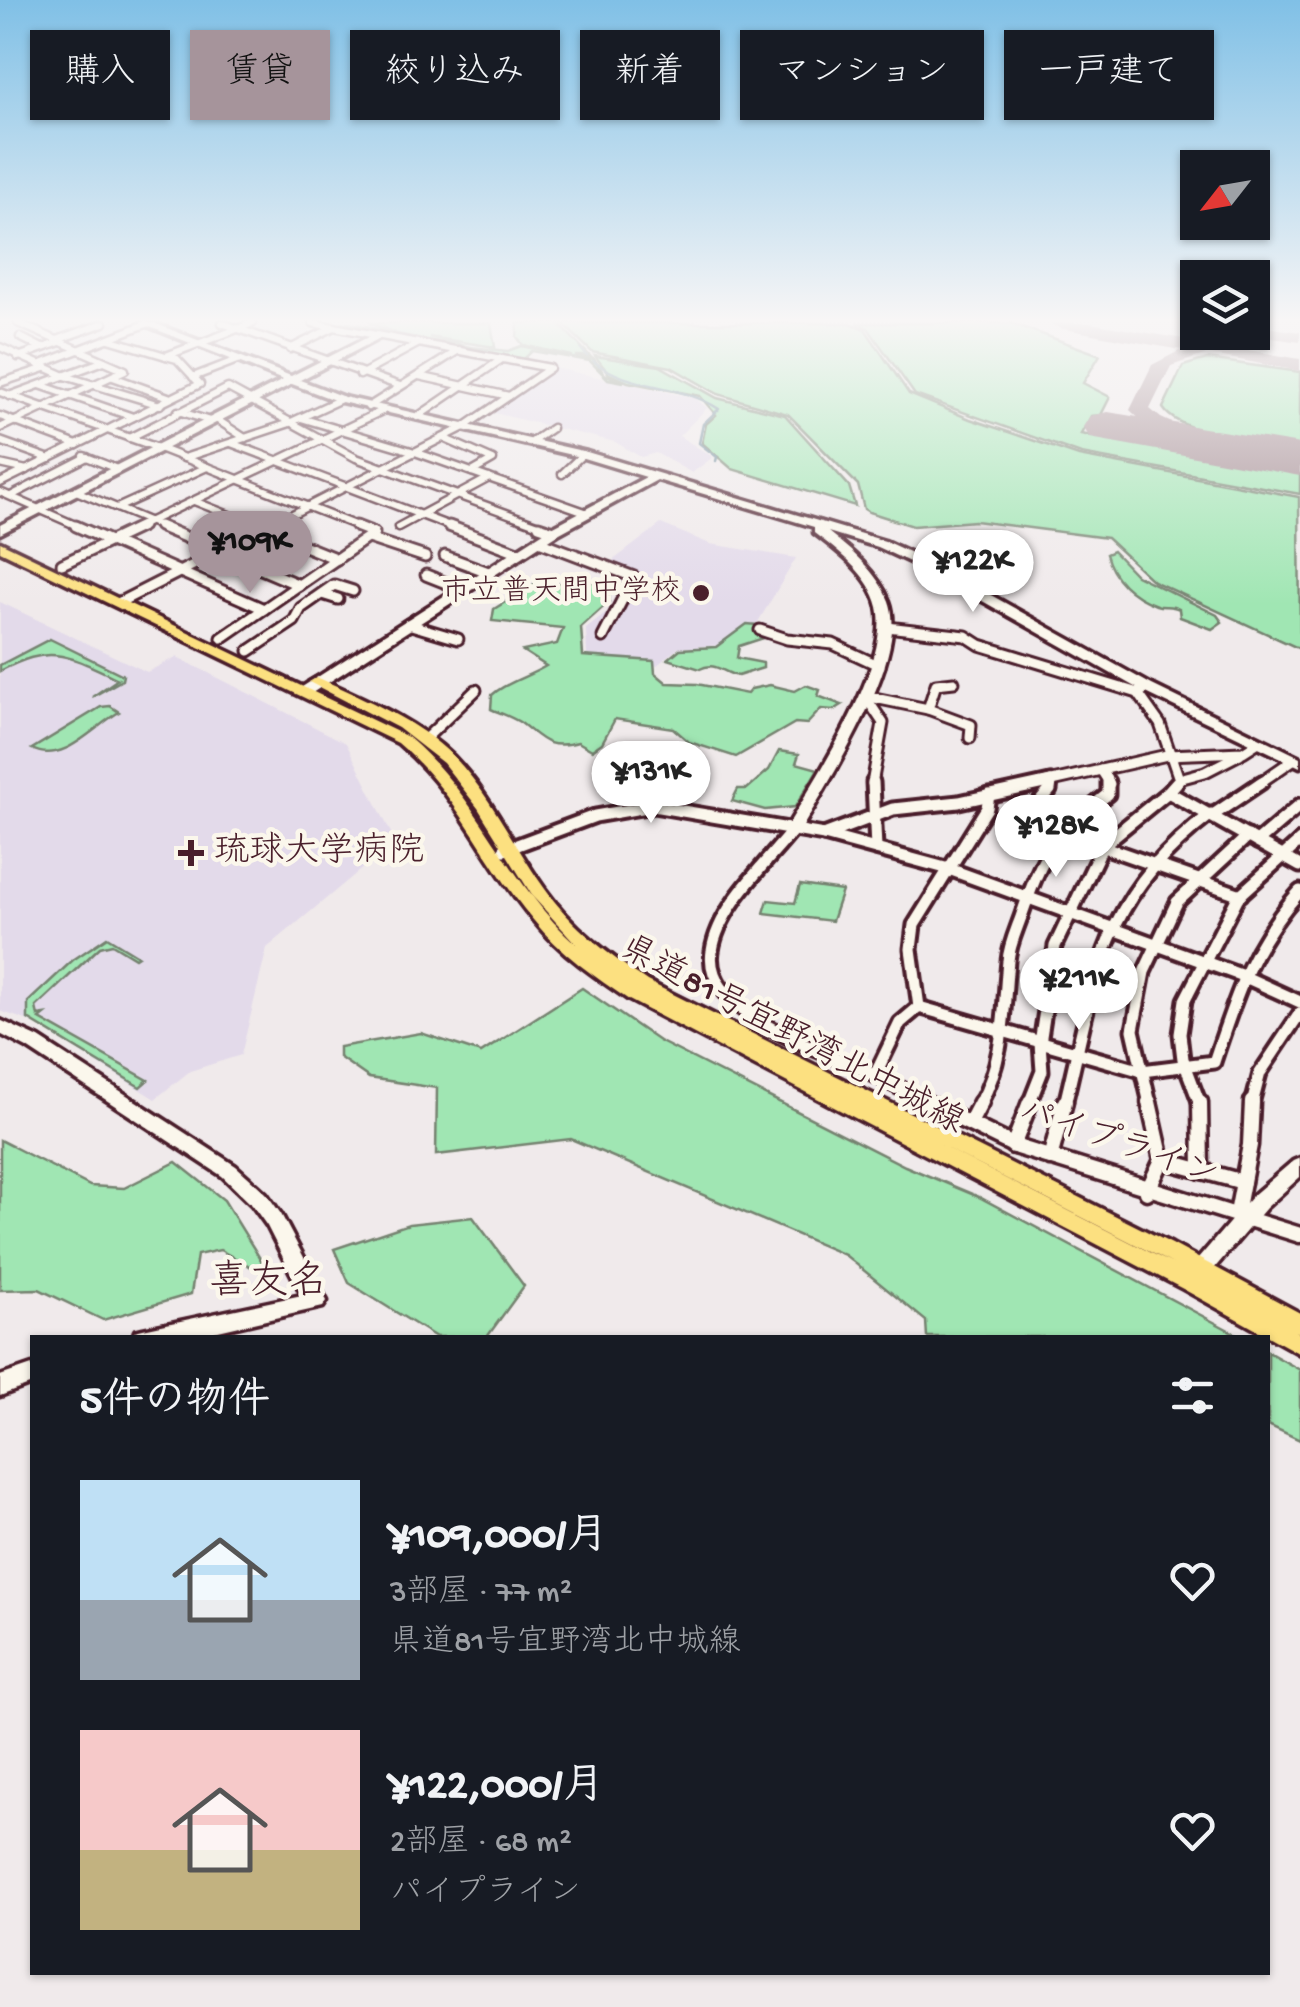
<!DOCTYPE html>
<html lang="ja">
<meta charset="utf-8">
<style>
body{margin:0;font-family:"Gochi Hand","Klee One",sans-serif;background:#20242c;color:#f1f3f6;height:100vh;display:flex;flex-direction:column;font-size:38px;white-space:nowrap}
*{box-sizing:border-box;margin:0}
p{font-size:32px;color:#9ea1a6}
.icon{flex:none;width:55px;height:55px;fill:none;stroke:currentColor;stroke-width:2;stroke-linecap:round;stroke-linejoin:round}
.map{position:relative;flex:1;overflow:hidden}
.side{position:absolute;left:30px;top:1335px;width:1240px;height:640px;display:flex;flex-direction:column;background:#171b24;border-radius:0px;box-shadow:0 2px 8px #0004}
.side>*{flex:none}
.top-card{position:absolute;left:30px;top:30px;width:1240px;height:90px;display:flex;gap:20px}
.needle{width:65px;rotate:239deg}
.fabs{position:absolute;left:1180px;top:150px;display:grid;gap:20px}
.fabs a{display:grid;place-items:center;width:90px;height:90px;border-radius:0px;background:#171b24;box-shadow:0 2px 8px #0004;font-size:50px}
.price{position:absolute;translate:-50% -85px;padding:0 22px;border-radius:35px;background:#fff;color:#222;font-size:32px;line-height:65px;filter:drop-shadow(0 2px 5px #0008)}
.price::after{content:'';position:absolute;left:50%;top:60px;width:30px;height:22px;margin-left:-15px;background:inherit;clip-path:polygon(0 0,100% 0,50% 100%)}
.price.active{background:#a6949b;color:#111}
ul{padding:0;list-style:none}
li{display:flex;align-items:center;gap:30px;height:250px;padding:0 50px}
li span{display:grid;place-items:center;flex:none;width:280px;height:200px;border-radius:0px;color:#555}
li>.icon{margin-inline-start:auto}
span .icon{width:120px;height:120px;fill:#fffc;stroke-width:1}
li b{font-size:42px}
h2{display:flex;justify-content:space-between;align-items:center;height:120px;padding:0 50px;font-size:42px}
.tag{padding:0 35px;border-radius:0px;background:#171b24;box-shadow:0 2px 8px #0004;font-size:35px;line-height:90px}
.tag.active{background:#a6949b;color:#111}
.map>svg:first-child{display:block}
.built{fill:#e3daea}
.green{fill:#a0e6b3;stroke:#75826f;stroke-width:2.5}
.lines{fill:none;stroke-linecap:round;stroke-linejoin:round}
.stream{stroke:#6d8a99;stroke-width:2.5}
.taxiway{fill:#9d848b;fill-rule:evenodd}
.runway{fill:#9d848b;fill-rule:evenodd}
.street-far3-casing{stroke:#4a1f2b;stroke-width:11}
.street-far2-casing{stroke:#4a1f2b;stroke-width:15}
.street-far1-casing{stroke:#4a1f2b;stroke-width:19}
.street-casing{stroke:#4a1f2b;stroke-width:21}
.secondary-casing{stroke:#4a1f2b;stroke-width:7}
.primary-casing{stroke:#4a1f2b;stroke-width:7}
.street-far3{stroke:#fbf7ec;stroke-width:6}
.street-far2{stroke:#fbf7ec;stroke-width:9}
.street-far1{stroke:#fbf7ec;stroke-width:11}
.street{stroke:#fbf7ec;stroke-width:14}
.secondary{fill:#fbf7ec;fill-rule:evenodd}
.primary{fill:#fce080;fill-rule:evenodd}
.poi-dot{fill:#4a1f2b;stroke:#fbf7ec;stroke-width:4}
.labels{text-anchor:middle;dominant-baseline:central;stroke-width:9;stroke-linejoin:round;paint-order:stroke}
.far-poi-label{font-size:30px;fill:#4a1f2b;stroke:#fbf7ec;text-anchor:end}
.poi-label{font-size:35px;fill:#4a1f2b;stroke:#fbf7ec;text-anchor:start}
.street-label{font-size:35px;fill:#4a1f2b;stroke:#fbf7ec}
.quarter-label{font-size:40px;fill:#4a1f2b;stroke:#fbf7ec}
</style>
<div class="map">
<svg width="1300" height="2007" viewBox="0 0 1300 2007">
<rect width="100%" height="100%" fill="#f0eaeb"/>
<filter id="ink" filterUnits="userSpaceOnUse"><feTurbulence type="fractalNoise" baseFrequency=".01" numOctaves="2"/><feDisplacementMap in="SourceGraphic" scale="20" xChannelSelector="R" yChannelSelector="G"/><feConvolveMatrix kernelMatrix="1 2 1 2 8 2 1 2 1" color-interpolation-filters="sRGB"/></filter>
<g filter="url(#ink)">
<g class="built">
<path d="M 555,368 L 695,398 L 707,408 L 679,436 L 713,457 L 692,473 L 656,453 L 641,457 L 615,442 L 490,412 Z"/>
<path d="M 661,524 L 710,544 L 796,558 L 758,622 L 724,645 L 678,648 L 656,666 L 587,655 L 586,629 L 613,608 L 637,578 L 607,565 Z"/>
<path d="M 0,602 L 147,672 L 177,657 L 346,743 L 395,841 L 267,948 L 241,1055 L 190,1071 L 155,1099 L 32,1022 L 0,1011 Z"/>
</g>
<g class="green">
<path d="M 342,323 C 361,323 377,330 396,333 L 369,323 L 491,323 L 495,347 L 429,337 L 470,347 L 508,351 L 521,346 L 572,356 L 523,345 L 517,337 L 518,323 L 558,323 L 590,356 L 575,356 L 594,359 L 604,374 L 624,382 L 608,379 L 590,361 L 532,351 L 524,359 Z"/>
<path d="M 562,323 L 850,323 L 865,329 L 909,394 L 970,419 L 1079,456 L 1299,497 L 1300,649 L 1153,581 L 1107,538 L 975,521 L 913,526 L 869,512 L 864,509 L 858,485 L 788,414 L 718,394 L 671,367 L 592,352 Z"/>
<path d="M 856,323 L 1011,323 L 1100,355 L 1083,383 L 1110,397 L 1101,415 L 1091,416 L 1081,434 L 1300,474 L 1300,494 L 1081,454 L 915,395 L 868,328 Z"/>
<path d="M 595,356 L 660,366 L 717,398 L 785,415 L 849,486 L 855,506 L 732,469 L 702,443 L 706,424 L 716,415 L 700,396 L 628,382 L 609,374 Z"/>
<path d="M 1207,359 L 1300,372 L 1300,447 C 1266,441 1181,437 1163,408 L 1183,366 Z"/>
<path d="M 1113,551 L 1136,575 L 1217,615 L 1222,622 L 1212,629 L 1180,617 L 1179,609 C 1170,604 1164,608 1156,605 C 1131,596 1112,578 1106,554 Z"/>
<path d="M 544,578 L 575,589 L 591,582 L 609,583 L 609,602 L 581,627 L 583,656 L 654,661 L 655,673 L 667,683 L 697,684 L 747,694 L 751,689 L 770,685 L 795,691 L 806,685 L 820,690 L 818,696 L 842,705 L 834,710 L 821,709 L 807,724 L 795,723 L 736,757 L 689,742 L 673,728 L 615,719 L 602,743 L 592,750 L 578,742 C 547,750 542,739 521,723 C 512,717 500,713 491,709 L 492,695 C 506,682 528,677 546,666 L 523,651 L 557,644 L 563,628 L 492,621 L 494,609 Z"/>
<path d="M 747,624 L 757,625 L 767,637 L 739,646 L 737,658 L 763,663 L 763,668 L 738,676 C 723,673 715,661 700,669 L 668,659 L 680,649 L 716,647 Z"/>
<path d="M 50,639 L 123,675 L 122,680 L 92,697 L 118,679 C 66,654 51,644 0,671 L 0,665 Z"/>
<path d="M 110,706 L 119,712 C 93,727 63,765 32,749 L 101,707 Z"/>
<path d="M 779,751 L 799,754 L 796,763 L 818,769 L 795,807 L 765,810 L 732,801 L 738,789 L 747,789 L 769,770 Z"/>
<path d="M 800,885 L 842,891 L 832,921 L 764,913 L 768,900 L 795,903 Z"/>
<path d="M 107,937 L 138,956 L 135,958 L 112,944 L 100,947 L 36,1007 L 38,1016 L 45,1015 L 40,1019 L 148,1080 L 140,1087 L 28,1019 L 28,1002 L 73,960 Z"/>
<path d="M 582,988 L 659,1041 L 905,1166 L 979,1197 L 1242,1337 L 927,1337 L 926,1321 L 845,1255 L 571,1139 L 436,1155 L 437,1088 L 369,1078 L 339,1057 L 339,1047 L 421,1033 L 481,1053 Z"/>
<path d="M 0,1140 L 90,1186 L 124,1188 L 176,1162 L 224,1200 L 272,1278 L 220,1250 L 197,1255 L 191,1294 L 103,1320 L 39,1289 L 0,1290 Z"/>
<path d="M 473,1217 L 524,1286 L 487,1337 L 436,1337 L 349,1283 L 334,1249 L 409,1224 Z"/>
<path d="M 1268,1352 L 1300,1370 L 1300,1440 L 1268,1425 Z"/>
</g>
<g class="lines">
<g class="stream">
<path d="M 581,349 L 587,356"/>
<path d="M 593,361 C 631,390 680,383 719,409 L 703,424 L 699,443 L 717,457 L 716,461"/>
</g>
<g class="taxiway">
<path d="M 1050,323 L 1090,323 L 1300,359 L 1300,371 L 1207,354 L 1171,366 L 1150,409 L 1161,418 L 1207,439 L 1207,447 L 1200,449 L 1147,426 L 1130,410 L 1152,365 L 1181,350 L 1059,328 Z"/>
<path d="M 1252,325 L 1300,332 L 1300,342 L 1246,334 L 1252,332 Z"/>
</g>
<path class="runway" d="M 1108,412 L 1300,444 L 1300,476 L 1090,438 L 1083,427 L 1090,416 Z"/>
<g class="street-far3-casing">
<g id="street-far3">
<path d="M 222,323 L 400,386"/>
<path d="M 20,337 L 42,348"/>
<path d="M 109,339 L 166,356"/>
<path d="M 57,340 L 104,323"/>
<path d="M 0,347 L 65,376 L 160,405"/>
<path d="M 290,349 L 334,327"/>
<path d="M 18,357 L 60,342"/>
<path d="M 39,365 L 146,324"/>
<path d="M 360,375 L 419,343"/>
<path d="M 419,376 L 509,396"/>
<path d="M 113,377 L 171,398"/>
<path d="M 193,377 L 237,360"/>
<path d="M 0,383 L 45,368"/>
<path d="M 40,385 L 133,417"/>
<path d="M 0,392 L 164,450 L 362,528"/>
<path d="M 9,396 L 104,361"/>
<path d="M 368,407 L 459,350"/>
<path d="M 178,411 L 210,421"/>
<path d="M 0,416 L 77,445"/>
<path d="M 417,417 L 502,359"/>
<path d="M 301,418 L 415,452 L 588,513"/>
<path d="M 216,419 L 245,438"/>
<path d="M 0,428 L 125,370 L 18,323"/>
<path d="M 129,438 L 228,388 L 356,458 L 547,528"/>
<path d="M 443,438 L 493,460 L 472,472"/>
<path d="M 0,441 L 50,459"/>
<path d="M 533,441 L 552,428"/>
<path d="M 231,443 L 455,528"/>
<path d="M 84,456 L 117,469"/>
<path d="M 184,458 L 287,424 L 341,399"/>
<path d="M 0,464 L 27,470"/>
<path d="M 562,474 L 583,454"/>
<path d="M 0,483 L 200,384 L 177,359 L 166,356 L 253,323"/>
<path d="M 76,491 L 165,528"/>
<path d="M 0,492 L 82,528"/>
<path d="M 11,496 L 87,457"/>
<path d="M 194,501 L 262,528"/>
<path d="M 117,508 L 207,467"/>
<path d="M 398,527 L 489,478"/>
<path d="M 136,528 L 384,410"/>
<path d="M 265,528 L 464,427 L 550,368 L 313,323"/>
</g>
</g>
<g class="street-far2-casing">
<g id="street-far2">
<path d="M 76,526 L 264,609"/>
<path d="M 159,526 L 299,585"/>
<path d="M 255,526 L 337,559"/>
<path d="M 449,526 L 520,553"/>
<path d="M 539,526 L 554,531"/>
<path d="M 368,538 L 425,557"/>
<path d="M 539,541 L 634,577 L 603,637"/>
<path d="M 445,556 L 491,573"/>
<path d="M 62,564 L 142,526"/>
<path d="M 426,575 L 464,590"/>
<path d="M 322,594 L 338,599"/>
<path d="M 120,602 L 270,526"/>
<path d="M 408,624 L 458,639"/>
<path d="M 887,627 L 966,636 L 980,645 L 1138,693 L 1147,688"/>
<path d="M 760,630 L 787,639 L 833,644 L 880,666"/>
<path d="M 222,638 L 374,533 L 356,526"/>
<path d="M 249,651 L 294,621 L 301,608 L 334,585 L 353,591"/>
<path d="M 1138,693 L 1160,724 L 1179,779 L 1175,784"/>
<path d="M 865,696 L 883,723 L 872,784"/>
<path d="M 865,696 L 928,709 L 936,684 L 954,682"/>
<path d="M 928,709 L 971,725 L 970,738"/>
<path d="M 424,740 L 476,690"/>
<path d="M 1101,770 L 1110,784"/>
<path d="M 1179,779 L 1205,772 L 1240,754"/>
<path d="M 1039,784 L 1167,755 L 1243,752 L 1257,743"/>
<path d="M 1258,784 L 1293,760"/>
</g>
</g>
<g class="street-far1-casing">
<g id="street-far1">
<path d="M 873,782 L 876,849"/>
<path d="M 1051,782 L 1050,790 L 1032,811 L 1038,824 L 1241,895"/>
<path d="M 1177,782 L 1168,792 L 1300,866"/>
<path d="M 1213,815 L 1262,782"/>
<path d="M 793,830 C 766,864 718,907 712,951 C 702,1012 818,1049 861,1069 C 885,1079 907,1092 930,1104"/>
<path d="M 824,835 L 893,809 L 959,802 L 1050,782"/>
<path d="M 1257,842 L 1300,805"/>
<path d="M 504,850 L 595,816 L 653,806 L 824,835 L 949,869 L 1243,976 L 1300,1002"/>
<path d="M 919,1007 L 1142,1071 L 1214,1062 C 1237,993 1251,946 1300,891"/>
<path d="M 919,1007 L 911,949 L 914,925 L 987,808 L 989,795"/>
<path d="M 875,1075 L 900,1023 L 919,1007"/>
<path d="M 980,1104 C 1005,1058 1003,1012 1008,961 C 1009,946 1016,931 1021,917 C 1044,850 1053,837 1108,794 L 1108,782"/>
<path d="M 1029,1104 L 1042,1071 L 1040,1043 L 1055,946 L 1103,845 L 1168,792"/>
<path d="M 1065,1104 C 1096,977 1099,899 1211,814"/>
<path d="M 1150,1104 L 1133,1030 L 1144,972 L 1177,902 L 1248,836"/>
<path d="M 1200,1104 L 1183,1059 L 1180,1034 L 1185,1000 L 1238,897 L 1300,841"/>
<path d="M 1252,1104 L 1260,1073 L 1300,1013"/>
</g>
</g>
<g class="street-casing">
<g id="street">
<path d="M 925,1102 L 1017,1147 L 1300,1235"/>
<path d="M 1200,1102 L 1201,1171"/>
<path d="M 970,1123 L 981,1102"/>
<path d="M 1013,1146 L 1030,1102"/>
<path d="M 1050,1158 L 1065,1102"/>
<path d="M 1162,1160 L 1243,1182"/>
<path d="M 1147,1192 L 1162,1160 L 1149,1102"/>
<path d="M 1244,1218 L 1238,1208 L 1250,1145 L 1252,1102"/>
</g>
</g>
<g class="secondary-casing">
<g id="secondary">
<path d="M 140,323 L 154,323 L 291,376 L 374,334 L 380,334 L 380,338 L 300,380 L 344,397 L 587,452 L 885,541 L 937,565 L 1152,685 L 1300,757 L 1300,767 L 1142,691 L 929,571 L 877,547 L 828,532 C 851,550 878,573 889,601 C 910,657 829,780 801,830 L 798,833 L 788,833 L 785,830 C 815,779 891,665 878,607 C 871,576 838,551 814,533 L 814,527 L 657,480 L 558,534 L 312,693 L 302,693 L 302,687 L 550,528 L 646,477 L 580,457 L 337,401 L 292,384 L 0,534 L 0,525 L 283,380 Z"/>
<path d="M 0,1020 L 39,1038 L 236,1166 L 266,1193 L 281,1214 L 327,1301 L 323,1307 L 188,1338 L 133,1338 L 135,1331 L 143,1329 L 302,1295 L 267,1226 L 252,1205 L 222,1176 L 27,1048 L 0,1034 Z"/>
<path d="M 1300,1158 L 1300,1177 L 1266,1208 L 1200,1285 L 1193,1288 L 1186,1285 L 1183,1279 L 1186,1273 L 1252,1196 L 1293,1161 Z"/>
<path d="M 32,1365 L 32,1384 L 0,1396 L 0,1376 Z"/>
</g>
</g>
<g class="primary-casing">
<path id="primary" d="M 0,542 L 408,737 C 480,797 507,883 577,945 L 533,897 L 478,808 L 443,763 L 398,728 L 309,682 L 316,678 L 321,679 C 367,700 416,720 453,756 C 491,795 513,845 545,889 C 572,927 609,955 647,981 L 1172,1244 L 1300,1313 L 1300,1333 L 1295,1331 L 1300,1334 L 1300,1354 L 1183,1289 L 629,1000 C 595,977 560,953 534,921 C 483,861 460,796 398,743 L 0,551 ZM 936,1143 L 1158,1256 L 1173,1264 Z"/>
</g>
<use href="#street-far3" class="street-far3"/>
<use href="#street-far2" class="street-far2"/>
<use href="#street-far1" class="street-far1"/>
<use href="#street" class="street"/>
<use href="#secondary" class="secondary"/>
<use href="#primary" class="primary"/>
</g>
</g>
<linearGradient id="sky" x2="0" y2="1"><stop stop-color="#80c0e6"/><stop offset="0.53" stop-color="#f8f6f6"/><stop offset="1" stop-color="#f8f6f6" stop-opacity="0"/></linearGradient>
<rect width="1300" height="604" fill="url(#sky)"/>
<g class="poi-dot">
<circle cx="701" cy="593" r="10"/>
<path d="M186 838h10v10h10v10h-10v10h-10v-10h-10v-10h10z"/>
</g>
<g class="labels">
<g class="far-poi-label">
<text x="681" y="593">市立普天間中学校</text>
</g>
<g class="poi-label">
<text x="214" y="853">琉球大学病院</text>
</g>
<g class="street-label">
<text transform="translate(791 1037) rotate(28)">県道81号宜野湾北中城線</text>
<text transform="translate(1118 1145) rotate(19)">パイプライン</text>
</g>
<g class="quarter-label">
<text x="269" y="1284">喜友名</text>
</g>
</g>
</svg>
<div class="fabs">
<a><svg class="needle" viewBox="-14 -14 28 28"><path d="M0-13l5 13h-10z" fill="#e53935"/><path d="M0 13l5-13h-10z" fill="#9ea1a6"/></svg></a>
<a><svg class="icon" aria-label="layers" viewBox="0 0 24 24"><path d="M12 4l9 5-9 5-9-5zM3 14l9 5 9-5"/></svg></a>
</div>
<b class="price active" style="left:250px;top:596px">¥109K</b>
<b class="price" style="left:973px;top:615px">¥122K</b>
<b class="price" style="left:651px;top:826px">¥131K</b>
<b class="price" style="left:1056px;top:880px">¥128K</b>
<b class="price" style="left:1079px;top:1033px">¥211K</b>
<div class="top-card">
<a class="tag">購入</a>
<a class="tag active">賃貸</a>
<a class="tag">絞り込み</a>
<a class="tag">新着</a>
<a class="tag">マンション</a>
<a class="tag">一戸建て</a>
</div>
<section class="side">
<h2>5件の物件<svg class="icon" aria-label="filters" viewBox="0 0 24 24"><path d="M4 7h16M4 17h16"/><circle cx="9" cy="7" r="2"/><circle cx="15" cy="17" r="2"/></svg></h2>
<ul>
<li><span style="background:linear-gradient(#bfe0f5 60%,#9aa5b1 0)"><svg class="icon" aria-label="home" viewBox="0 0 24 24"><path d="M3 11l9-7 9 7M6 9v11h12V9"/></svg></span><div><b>¥109,000/月</b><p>3部屋 · 77 m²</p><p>県道81号宜野湾北中城線</p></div><svg class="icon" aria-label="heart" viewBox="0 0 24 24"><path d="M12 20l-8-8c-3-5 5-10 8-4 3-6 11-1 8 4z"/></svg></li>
<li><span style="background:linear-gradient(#f6c9c9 60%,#c2b280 0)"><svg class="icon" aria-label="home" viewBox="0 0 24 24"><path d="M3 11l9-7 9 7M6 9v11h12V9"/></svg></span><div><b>¥122,000/月</b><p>2部屋 · 68 m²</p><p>パイプライン</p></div><svg class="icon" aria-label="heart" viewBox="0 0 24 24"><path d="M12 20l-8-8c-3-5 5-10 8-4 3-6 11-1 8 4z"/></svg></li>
</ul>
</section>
</div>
